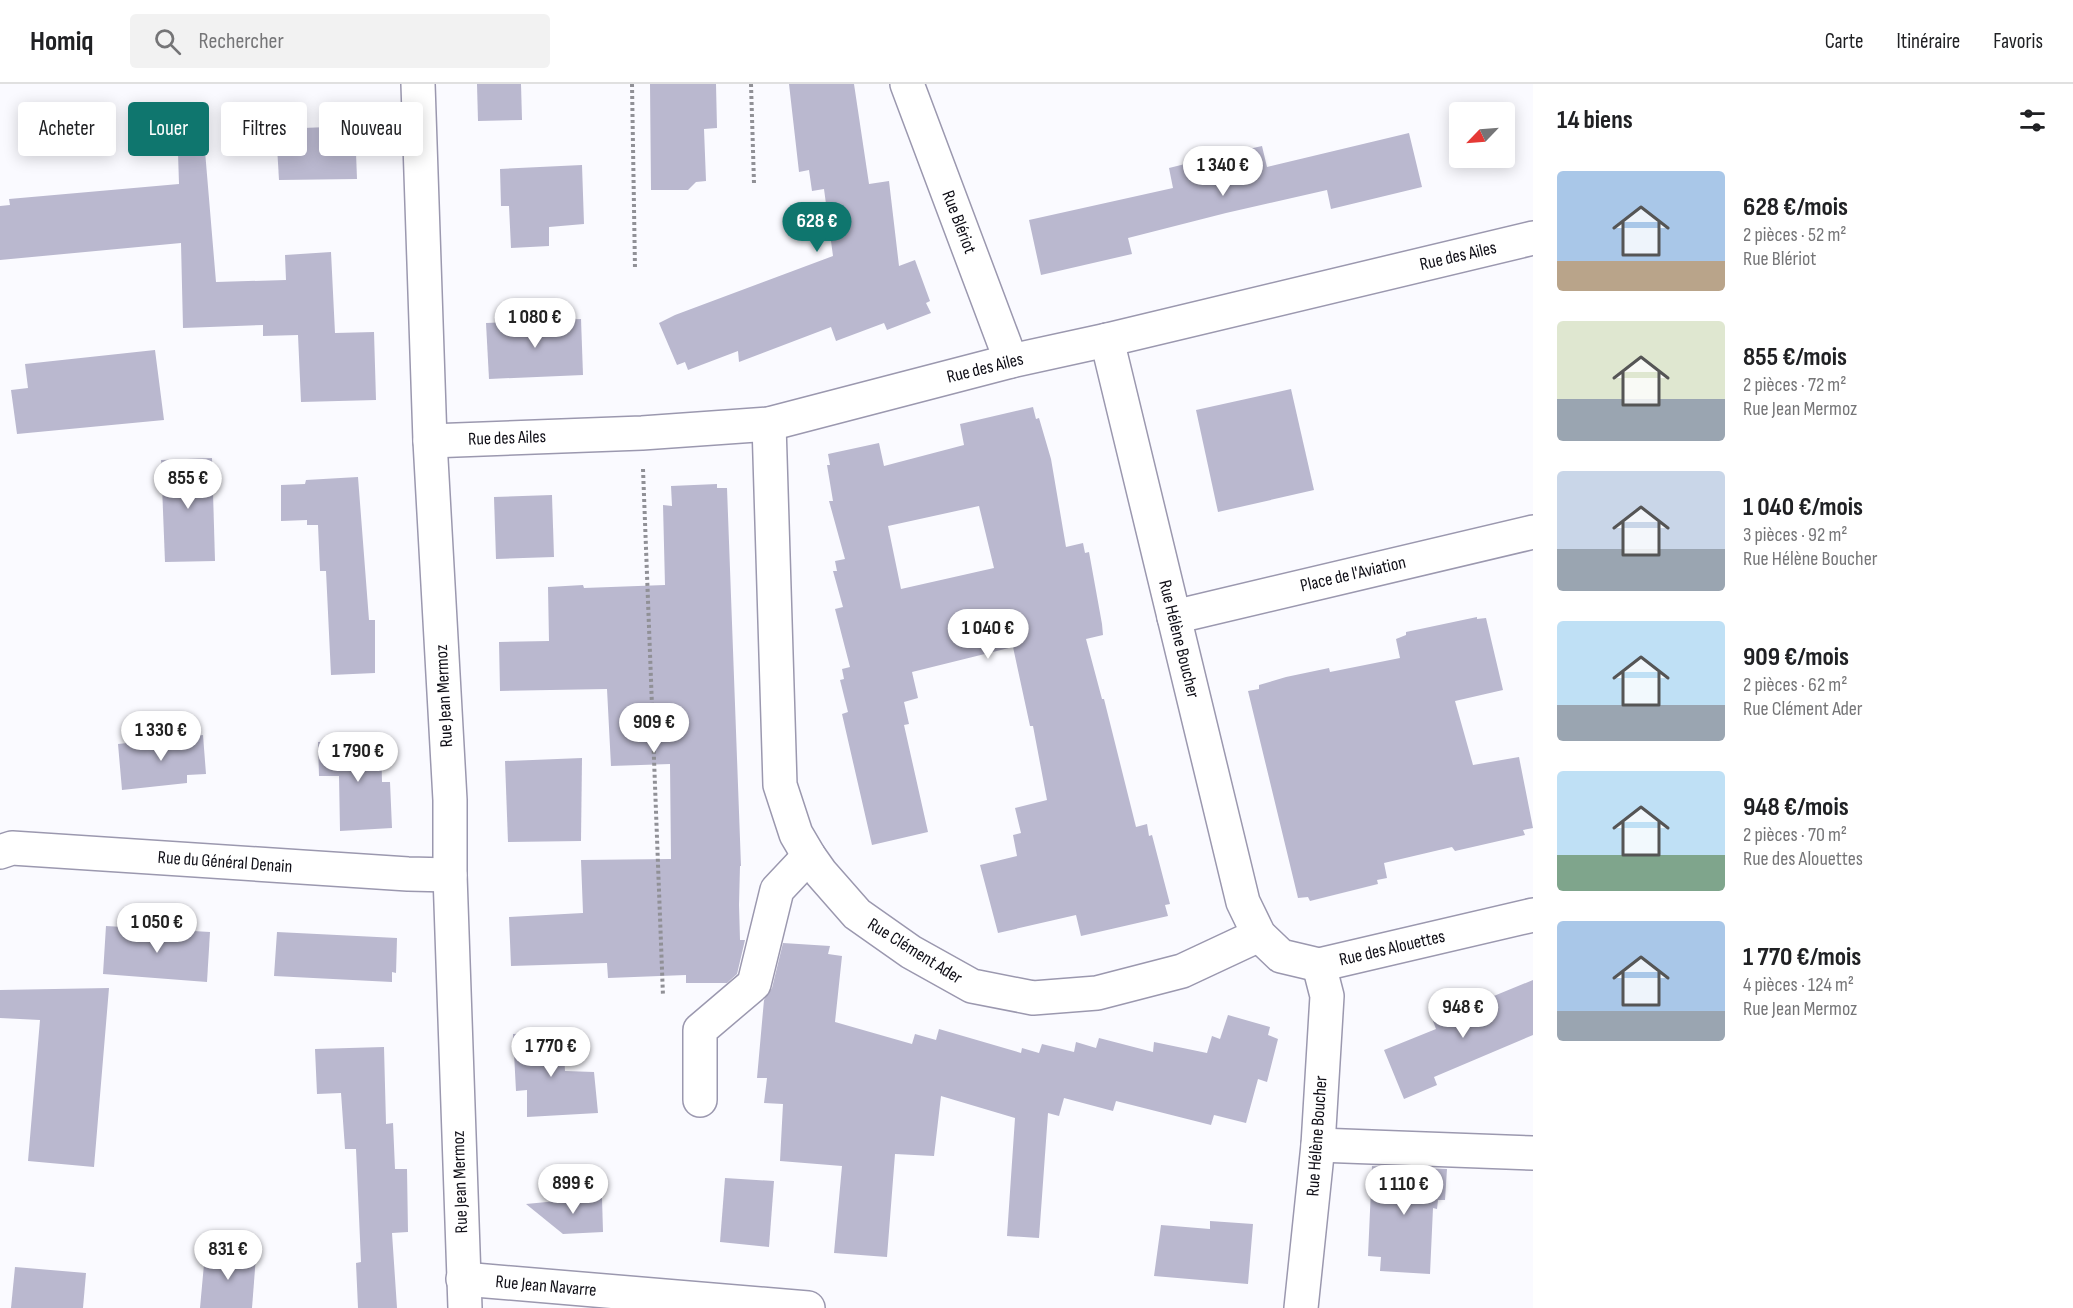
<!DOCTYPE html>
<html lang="fr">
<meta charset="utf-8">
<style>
body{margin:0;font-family:"Sofia Sans Condensed",sans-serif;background:#f2f2f2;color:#202124;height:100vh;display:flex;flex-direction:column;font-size:22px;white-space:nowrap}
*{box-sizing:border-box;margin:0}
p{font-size:20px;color:#757577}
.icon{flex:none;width:33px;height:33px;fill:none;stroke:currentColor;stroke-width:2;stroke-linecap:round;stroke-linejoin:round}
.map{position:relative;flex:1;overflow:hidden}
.sheet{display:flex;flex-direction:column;background:#fff;width:540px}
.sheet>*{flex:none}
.top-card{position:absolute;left:18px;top:18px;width:570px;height:54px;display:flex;gap:12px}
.needle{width:39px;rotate:245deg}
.fabs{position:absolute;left:1449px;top:18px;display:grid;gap:12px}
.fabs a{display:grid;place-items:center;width:66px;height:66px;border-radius:6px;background:#fff;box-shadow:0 3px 15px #0003;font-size:30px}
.price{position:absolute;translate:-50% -51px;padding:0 14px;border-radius:21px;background:#fff;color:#222;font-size:20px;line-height:39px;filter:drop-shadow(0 2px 3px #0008)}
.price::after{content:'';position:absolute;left:50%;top:36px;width:18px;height:14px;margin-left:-9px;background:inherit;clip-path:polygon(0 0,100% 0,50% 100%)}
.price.selected{background:#0f766e;color:#fff}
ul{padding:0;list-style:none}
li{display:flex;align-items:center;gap:18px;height:150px;padding:0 24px}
li span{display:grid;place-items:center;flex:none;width:168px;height:120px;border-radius:6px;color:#555}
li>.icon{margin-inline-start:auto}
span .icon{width:72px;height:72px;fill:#fffc;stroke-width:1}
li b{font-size:26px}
h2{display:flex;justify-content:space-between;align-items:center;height:72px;padding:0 24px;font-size:26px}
.pill{padding:0 21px;border-radius:6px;background:#fff;box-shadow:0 3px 15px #0003;font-size:21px;line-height:54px}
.pill.selected{background:#0f766e;color:#fff}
header{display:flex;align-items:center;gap:36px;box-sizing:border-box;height:84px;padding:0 30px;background:#fff;border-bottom:2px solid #e0e0e0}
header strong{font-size:28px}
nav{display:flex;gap:33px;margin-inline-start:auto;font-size:21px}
.search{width:420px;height:54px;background:#f2f2f2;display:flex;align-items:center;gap:15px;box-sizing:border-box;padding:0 21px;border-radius:6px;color:#757577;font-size:22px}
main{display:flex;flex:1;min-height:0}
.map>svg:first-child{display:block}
.building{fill:#bab8cf;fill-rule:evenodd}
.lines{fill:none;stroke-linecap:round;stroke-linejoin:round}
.street-casing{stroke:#9b98af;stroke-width:36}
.path{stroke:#909096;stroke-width:4;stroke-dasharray:3 3;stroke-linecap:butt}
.street{stroke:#fff;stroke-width:33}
.labels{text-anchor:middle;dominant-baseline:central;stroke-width:5;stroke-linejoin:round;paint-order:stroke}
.street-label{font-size:18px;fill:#0f0e16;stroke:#fff}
</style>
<header>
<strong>Homiq</strong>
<div class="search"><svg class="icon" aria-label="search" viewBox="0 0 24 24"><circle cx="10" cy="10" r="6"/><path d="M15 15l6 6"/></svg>Rechercher</div>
<nav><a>Carte</a><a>Itinéraire</a><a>Favoris</a></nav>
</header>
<main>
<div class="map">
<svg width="1533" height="1224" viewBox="0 0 1533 1224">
<rect width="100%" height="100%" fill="#fafaff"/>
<g class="building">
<path d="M 477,0 L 521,0 L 522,36 L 478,37 Z"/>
<path d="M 650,0 L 716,0 L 717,44 L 704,45 L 706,97 L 696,98 L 688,106 L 651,106 Z"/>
<path d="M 789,0 L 854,0 L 869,100 L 889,97 L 899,182 L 915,176 L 930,217 L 926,219 L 931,229 L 887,246 L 884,239 L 836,257 L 831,243 L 739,278 L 738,267 L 688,286 L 685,278 L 677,281 L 659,239 L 675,231 L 833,172 L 824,105 L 812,107 L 809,86 L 799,88 Z"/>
<path d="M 355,42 L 357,95 L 279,96 L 276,45 Z"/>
<path d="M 1409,49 L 1422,103 L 1331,125 L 1327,106 L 1226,129 L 1128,154 L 1132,170 L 1041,191 L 1029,136 L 1173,104 L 1169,84 L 1213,73 L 1262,62 L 1267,83 Z"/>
<path d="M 205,67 L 216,198 L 286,196 L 285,171 L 331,168 L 335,249 L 374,248 L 376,316 L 301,318 L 298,251 L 263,252 L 263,241 L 183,244 L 181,159 L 0,176 L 0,122 L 10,121 L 9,115 L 179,100 L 178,69 Z"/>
<path d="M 582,81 L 584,140 L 549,143 L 549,162 L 511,164 L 509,122 L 501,122 L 500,85 Z"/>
<path d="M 581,235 L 583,291 L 489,295 L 486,239 Z"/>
<path d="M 155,266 L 164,336 L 17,350 L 11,306 L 28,304 L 25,280 Z"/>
<path d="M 1291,305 L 1314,406 L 1218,428 L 1196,326 Z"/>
<path d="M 1033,323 L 1036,335 L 1039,334 L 1051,375 L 1066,463 L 1083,459 L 1085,469 L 1089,468 L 1102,540 L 1103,551 L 1086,555 L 1102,615 L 1104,615 L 1136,743 L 1147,740 L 1149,752 L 1152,751 L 1170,820 L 1165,821 L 1168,832 L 1081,852 L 1076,831 L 998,849 L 980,781 L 1017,772 L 1013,751 L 1021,749 L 1015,724 L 1047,716 L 1033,642 L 1030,642 L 1013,563 L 912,588 L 918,614 L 904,618 L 909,640 L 904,641 L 928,748 L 872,761 L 842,630 L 848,628 L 840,596 L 844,595 L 842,585 L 850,583 L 835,525 L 843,523 L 833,487 L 837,487 L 835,477 L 845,475 L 829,417 L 833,417 L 827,381 L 830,381 L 828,370 L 879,359 L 884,382 L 964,361 L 960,340 ZM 979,422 L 994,484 L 901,505 L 888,442 Z"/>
<path d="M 212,374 L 215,477 L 165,478 L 161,376 Z"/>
<path d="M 358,393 L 369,536 L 375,536 L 375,589 L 331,591 L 326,487 L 320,487 L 318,441 L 307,441 L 307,436 L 281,437 L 281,401 L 305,400 L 306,396 Z"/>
<path d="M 717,400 L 717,404 L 727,404 L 741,782 L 740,782 L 739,821 L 740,856 L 745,856 L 737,890 L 727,899 L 686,899 L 686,891 L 608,894 L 607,879 L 511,882 L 509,833 L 583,829 L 581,776 L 671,775 L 670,680 L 611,682 L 607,605 L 500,607 L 499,558 L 549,557 L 548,503 L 583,501 L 584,504 L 665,501 L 663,421 L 672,422 L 671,402 Z"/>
<path d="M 552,411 L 554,473 L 496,475 L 494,413 Z"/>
<path d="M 1477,533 L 1477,535 L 1486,534 L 1503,606 L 1455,617 L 1473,681 L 1519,673 L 1533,744 L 1523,746 L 1525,751 L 1477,762 L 1455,767 L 1452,763 L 1384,779 L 1387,794 L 1377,796 L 1378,800 L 1310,817 L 1308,813 L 1298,814 L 1248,607 L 1259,605 L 1259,601 L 1286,593 L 1329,584 L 1330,588 L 1400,574 L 1396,555 L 1406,551 L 1406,548 Z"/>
<path d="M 203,651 L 206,690 L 187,691 L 187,699 L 122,706 L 118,660 Z"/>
<path d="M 381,654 L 382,698 L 390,698 L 392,744 L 340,747 L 339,692 L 319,692 L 318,658 Z"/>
<path d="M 582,674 L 581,757 L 508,758 L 505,677 Z"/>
<path d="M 106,842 L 210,848 L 207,898 L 103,890 Z"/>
<path d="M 277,848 L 397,854 L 396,889 L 392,888 L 392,898 L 274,892 Z"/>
<path d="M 783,859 L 830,862 L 828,870 L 842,872 L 835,938 L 912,960 L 915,950 L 936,956 L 939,945 L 1021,969 L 1022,964 L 1039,969 L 1042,960 L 1074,968 L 1076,958 L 1096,964 L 1099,954 L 1153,968 L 1154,958 L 1207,969 L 1212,952 L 1220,955 L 1228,931 L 1270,943 L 1268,951 L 1278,955 L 1267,998 L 1258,995 L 1246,1039 L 1214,1031 L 1211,1041 L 1116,1017 L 1113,1027 L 1064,1014 L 1059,1032 L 1048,1029 L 1039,1154 L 1007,1152 L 1015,1034 L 941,1012 L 934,1072 L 895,1070 L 887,1173 L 834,1169 L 842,1082 L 780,1077 L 783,1020 L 764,1019 L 767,994 L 757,994 L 764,916 L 772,904 Z"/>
<path d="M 1533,896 L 1533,951 L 1434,993 L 1437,1001 L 1404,1015 L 1384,966 L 1436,945 L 1433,937 Z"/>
<path d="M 109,904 L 94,1083 L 28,1077 L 40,936 L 0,934 L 0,906 Z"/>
<path d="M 563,948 L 565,987 L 594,988 L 598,1029 L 527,1033 L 527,1006 L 516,1007 L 513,950 Z"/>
<path d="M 384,963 L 386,1040 L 393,1039 L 395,1085 L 407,1085 L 408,1148 L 392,1149 L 397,1224 L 358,1224 L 356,1179 L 361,1178 L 356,1065 L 345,1065 L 341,1009 L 317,1010 L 315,965 Z"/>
<path d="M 1372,1082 L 1447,1085 L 1445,1116 L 1438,1116 L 1437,1125 L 1433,1124 L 1430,1190 L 1380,1187 L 1381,1173 L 1368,1172 Z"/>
<path d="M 725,1094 L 774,1097 L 769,1163 L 720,1158 Z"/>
<path d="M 602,1114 L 603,1148 L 563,1150 L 526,1120 L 578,1115 Z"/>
<path d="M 1210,1137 L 1253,1140 L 1248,1200 L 1154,1192 L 1161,1141 L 1210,1145 Z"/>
<path d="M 205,1169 L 256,1172 L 252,1224 L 200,1224 Z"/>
<path d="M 15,1183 L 86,1189 L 83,1224 L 11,1224 Z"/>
</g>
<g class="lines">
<g class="street-casing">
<g id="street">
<path d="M 418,0 L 430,357 L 450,716 L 450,791 L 465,1224"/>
<path d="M 907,0 L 1011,277"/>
<path d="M 1107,256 L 1243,818 L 1259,851 L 1281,872 L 1319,881 L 1533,831"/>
<path d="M 769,340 L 780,701 L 796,750 L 809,772 L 821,789 L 857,830 L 911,868 L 972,902 L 1033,914 L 1097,909 L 1182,887 L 1259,851"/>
<path d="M 430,357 L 642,349 L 769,340 L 1011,277 L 1107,256 L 1533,154"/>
<path d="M 1174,533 L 1533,448"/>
<path d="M 0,768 L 12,764 L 408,790 L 450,791"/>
<path d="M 700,1016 L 700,946 L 754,900 L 777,806 L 809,772"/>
<path d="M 1318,1061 L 1533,1069"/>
<path d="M 463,1195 L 808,1224"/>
<path d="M 1301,1224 L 1318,1061 L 1327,912 L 1319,881"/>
</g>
</g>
<g class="path">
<path d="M 632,0 L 635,185"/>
<path d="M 751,0 L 754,99"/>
<path d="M 643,385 L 663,912"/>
</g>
<use href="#street" class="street"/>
</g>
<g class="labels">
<g class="street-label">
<text transform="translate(959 138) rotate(69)">Rue Blériot</text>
<text transform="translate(1458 172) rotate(-13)">Rue des Ailes</text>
<text transform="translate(985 284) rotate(-14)">Rue des Ailes</text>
<text transform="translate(507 354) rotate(-2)">Rue des Ailes</text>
<text transform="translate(1353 490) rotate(-13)">Place de l'Aviation</text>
<text transform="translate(1179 555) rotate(76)">Rue Hélène Boucher</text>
<text transform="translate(444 612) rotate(-93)">Rue Jean Mermoz</text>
<text transform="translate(225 778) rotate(4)">Rue du Général Denain</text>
<text transform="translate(1392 864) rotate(-13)">Rue des Alouettes</text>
<text transform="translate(915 867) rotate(32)">Rue Clément Ader</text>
<text transform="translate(1317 1052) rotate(-86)">Rue Hélène Boucher</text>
<text transform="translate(460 1098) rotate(-92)">Rue Jean Mermoz</text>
<text transform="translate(546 1202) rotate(5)">Rue Jean Navarre</text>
</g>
</g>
</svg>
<div class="fabs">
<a><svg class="needle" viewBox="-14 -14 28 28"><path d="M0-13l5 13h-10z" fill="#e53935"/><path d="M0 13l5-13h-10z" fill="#757577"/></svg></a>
</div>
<b class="price" style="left:1223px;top:113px">1 340 €</b>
<b class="price selected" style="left:817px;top:169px">628 €</b>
<b class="price" style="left:535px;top:265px">1 080 €</b>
<b class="price" style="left:188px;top:426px">855 €</b>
<b class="price" style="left:988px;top:576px">1 040 €</b>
<b class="price" style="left:654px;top:670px">909 €</b>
<b class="price" style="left:161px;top:678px">1 330 €</b>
<b class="price" style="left:358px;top:699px">1 790 €</b>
<b class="price" style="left:157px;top:870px">1 050 €</b>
<b class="price" style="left:1463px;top:955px">948 €</b>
<b class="price" style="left:551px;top:994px">1 770 €</b>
<b class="price" style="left:573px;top:1131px">899 €</b>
<b class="price" style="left:1404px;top:1132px">1 110 €</b>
<b class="price" style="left:228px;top:1197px">831 €</b>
<div class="top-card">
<a class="pill">Acheter</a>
<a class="pill selected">Louer</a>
<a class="pill">Filtres</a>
<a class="pill">Nouveau</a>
</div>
</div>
<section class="sheet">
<h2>14 biens<svg class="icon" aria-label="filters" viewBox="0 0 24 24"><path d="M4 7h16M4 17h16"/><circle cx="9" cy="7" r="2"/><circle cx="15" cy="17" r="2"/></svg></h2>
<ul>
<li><span style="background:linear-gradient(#a9c7e8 75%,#b9a48a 0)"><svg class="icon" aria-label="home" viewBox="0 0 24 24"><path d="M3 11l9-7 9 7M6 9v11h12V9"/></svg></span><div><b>628 €/mois</b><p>2 pièces · 52 m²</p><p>Rue Blériot</p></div></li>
<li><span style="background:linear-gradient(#dfe7d0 65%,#9aa5b1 0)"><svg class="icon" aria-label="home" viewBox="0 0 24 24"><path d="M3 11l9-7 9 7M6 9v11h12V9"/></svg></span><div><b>855 €/mois</b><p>2 pièces · 72 m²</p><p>Rue Jean Mermoz</p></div></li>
<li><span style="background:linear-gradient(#c9d6e8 65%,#9aa5b1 0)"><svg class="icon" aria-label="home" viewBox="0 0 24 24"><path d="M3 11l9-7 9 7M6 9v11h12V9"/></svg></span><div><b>1 040 €/mois</b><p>3 pièces · 92 m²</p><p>Rue Hélène Boucher</p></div></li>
<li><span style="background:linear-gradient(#bfe0f5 70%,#9aa5b1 0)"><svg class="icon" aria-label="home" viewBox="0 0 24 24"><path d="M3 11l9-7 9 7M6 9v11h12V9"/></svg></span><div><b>909 €/mois</b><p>2 pièces · 62 m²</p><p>Rue Clément Ader</p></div></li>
<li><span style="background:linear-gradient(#bfe0f5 70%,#7fa58c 0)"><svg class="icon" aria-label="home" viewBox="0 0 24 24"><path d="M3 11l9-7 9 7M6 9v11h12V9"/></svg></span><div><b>948 €/mois</b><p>2 pièces · 70 m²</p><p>Rue des Alouettes</p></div></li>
<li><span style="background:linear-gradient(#a9c7e8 75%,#9aa5b1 0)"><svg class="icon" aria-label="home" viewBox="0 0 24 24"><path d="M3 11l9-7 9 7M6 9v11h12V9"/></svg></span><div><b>1 770 €/mois</b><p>4 pièces · 124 m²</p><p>Rue Jean Mermoz</p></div></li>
</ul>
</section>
</main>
